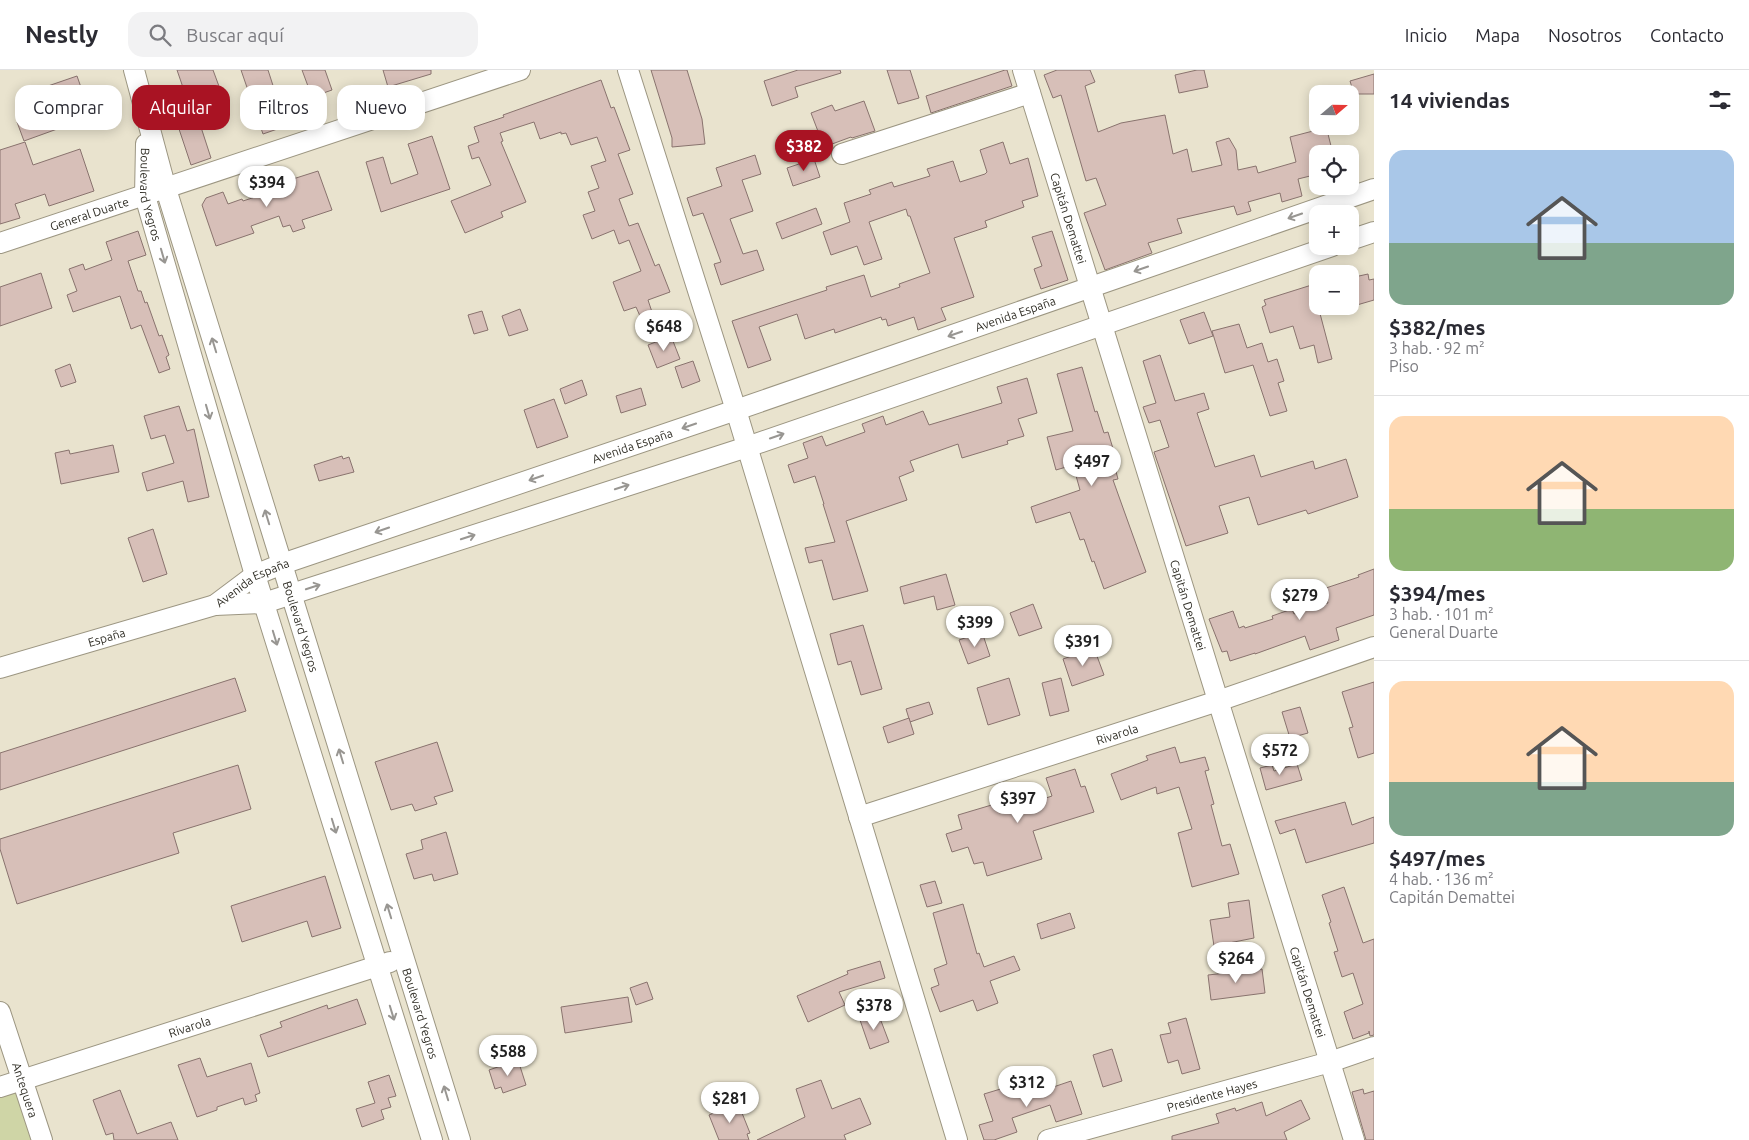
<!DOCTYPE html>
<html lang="es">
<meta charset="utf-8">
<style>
body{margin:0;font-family:Ubuntu,sans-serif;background:#f2f2f3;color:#2b2b33;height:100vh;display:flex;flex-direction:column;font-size:19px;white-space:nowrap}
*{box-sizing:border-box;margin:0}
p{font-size:16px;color:#7c7c81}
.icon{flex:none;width:28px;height:28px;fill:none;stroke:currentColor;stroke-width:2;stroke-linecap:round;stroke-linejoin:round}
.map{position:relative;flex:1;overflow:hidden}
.details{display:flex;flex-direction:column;background:#fff;width:375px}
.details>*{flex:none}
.hud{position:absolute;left:15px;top:15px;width:475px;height:45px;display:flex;gap:10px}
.needle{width:32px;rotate:70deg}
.tools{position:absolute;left:1309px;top:15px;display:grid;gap:10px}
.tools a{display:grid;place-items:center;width:50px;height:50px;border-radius:10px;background:#fff;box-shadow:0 2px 12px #0003;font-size:25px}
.price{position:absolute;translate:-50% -42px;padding:0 11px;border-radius:18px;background:#fff;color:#222;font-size:16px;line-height:32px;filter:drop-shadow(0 1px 2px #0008)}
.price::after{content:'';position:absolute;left:50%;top:30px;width:15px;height:11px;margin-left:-8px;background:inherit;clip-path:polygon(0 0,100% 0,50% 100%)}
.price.active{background:#a91323;color:#fff}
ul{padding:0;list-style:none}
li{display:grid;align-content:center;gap:10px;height:265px;padding:0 15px}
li+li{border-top:1px solid #e1e1e2}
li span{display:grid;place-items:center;height:155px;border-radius:15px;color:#555}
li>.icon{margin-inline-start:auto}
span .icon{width:90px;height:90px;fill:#fffc;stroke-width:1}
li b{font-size:21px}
h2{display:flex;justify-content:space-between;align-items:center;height:60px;padding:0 15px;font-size:21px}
.pill{padding:0 18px;border-radius:15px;background:#fff;box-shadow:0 2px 12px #0003;font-size:18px;line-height:45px}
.pill.active{background:#a91323;color:#fff}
header{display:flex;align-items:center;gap:30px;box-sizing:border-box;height:70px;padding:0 25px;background:#fff;border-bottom:1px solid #e1e1e2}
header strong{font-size:24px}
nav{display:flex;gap:28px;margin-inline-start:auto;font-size:18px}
.search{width:350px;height:45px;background:#f2f2f3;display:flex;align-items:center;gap:12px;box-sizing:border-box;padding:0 18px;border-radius:15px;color:#7c7c81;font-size:19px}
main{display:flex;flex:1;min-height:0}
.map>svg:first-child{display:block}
.green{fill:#cfd5a6}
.building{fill:#d7bfb8;stroke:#89736e}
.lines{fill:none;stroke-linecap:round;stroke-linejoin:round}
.minor-casing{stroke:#9c9682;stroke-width:22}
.minor{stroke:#fff;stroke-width:20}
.oneway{stroke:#989692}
.labels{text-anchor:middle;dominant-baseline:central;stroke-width:4;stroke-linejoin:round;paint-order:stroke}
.street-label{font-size:12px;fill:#302e26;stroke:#f7f0db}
</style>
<header>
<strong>Nestly</strong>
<div class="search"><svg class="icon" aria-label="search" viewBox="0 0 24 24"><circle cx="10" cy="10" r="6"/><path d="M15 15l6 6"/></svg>Buscar aquí</div>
<nav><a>Inicio</a><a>Mapa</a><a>Nosotros</a><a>Contacto</a></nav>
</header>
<main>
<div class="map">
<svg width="1374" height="1070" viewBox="0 0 1374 1070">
<rect width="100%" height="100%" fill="#e9e3ce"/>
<path class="green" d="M 0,1019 L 15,1020 L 36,1070 L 0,1070 Z"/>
<g class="building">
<path d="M 177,0 L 213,0 L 227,38 L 198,48 L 211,88 L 191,95 L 173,41 L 189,35 Z"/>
<path d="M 241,0 L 268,0 L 286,56 L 263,64 Z"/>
<path d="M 302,0 L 325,0 L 332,20 L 312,27 Z"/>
<path d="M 383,0 L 431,0 L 431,4 L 388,17 Z"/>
<path d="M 651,0 L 687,0 L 702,49 L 705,74 L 672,77 L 672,68 Z"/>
<path d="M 798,0 L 840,0 L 841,3 L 795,17 L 798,27 L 772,36 L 764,11 Z"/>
<path d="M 887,0 L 910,0 L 919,28 L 898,34 Z"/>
<path d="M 1005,0 L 1007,0 L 1012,16 L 931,43 L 926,26 Z"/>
<path d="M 1057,0 L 1090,0 L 1095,12 L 1085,16 L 1098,62 L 1121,53 L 1165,45 L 1173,84 L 1187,79 L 1192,102 L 1222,95 L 1216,72 L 1229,68 L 1236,80 L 1238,100 L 1256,96 L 1258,103 L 1296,92 L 1290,67 L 1313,61 L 1311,56 L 1326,56 L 1333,84 L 1318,84 L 1318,104 L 1298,109 L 1302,126 L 1282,132 L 1280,123 L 1248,132 L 1251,141 L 1237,145 L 1234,136 L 1177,149 L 1182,163 L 1148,173 L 1152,183 L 1105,200 L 1084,143 L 1106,135 L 1096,108 L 1086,111 L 1061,25 L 1053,28 L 1044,5 Z"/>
<path d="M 1197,0 L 1204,0 L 1208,17 L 1179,23 L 1175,5 Z"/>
<path d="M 1374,4 L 1374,24 L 1354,24 L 1350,11 Z"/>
<path d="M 77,6 L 83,23 L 62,30 L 71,54 L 24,71 L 17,52 L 35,46 L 30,34 L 49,27 L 45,17 Z"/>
<path d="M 601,10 L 611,38 L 614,37 L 630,80 L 618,84 L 633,124 L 619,129 L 629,156 L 638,153 L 655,196 L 659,194 L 670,222 L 648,230 L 652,242 L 640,246 L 636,237 L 624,241 L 613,212 L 641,201 L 629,170 L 619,174 L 614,160 L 592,169 L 583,145 L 595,141 L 588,122 L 599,118 L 591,96 L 606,91 L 597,67 L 571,75 L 566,63 L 561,64 L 561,62 L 540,69 L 534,52 L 500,63 L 503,71 L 501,72 L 526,132 L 501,142 L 503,147 L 465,163 L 451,131 L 491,115 L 479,87 L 472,89 L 468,76 L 479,72 L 474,57 L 504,47 L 503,45 Z"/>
<path d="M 864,31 L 875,61 L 852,68 L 851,67 L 824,77 L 811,43 L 832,35 L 835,41 Z"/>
<path d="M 432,66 L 450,119 L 381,142 L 366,92 L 383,87 L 391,114 L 418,104 L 408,74 Z"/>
<path d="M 25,72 L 33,95 L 80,79 L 94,121 L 49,136 L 45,124 L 15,134 L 20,148 L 0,154 L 0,80 Z"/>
<path d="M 1003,72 L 1010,94 L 1028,88 L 1038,126 L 1022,131 L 1024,137 L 985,151 L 987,157 L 954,168 L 974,227 L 941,238 L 946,250 L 918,260 L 914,247 L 888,256 L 886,249 L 882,250 L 881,247 L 835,263 L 834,259 L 805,269 L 797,244 L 759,257 L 771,290 L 748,298 L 732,251 L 827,220 L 826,217 L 864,205 L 871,227 L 900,217 L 899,214 L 930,203 L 910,146 L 908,146 L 906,139 L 869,152 L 882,189 L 864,195 L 857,176 L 831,185 L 823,162 L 850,152 L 844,133 L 871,124 L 869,120 L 892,112 L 894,117 L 930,106 L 927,99 L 953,91 L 960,112 L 985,104 L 987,102 L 980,80 Z"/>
<path d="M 755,85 L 761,104 L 742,110 L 753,141 L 730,149 L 743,184 L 757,180 L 764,200 L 721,215 L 714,194 L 721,192 L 703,143 L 693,146 L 687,128 L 722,116 L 716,98 Z"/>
<path d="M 814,89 L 820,107 L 793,116 L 787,98 Z"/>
<path d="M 318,101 L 332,140 L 302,150 L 305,158 L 293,162 L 290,155 L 283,157 L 279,146 L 251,156 L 254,163 L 216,176 L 202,135 L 206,128 L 223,122 L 228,134 L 242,129 L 243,131 L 273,121 L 271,116 Z"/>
<path d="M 816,138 L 822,154 L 782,169 L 776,153 Z"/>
<path d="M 138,161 L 146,185 L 128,191 L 138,221 L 141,221 L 145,233 L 147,232 L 159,266 L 162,265 L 169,285 L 166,287 L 170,299 L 159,303 L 141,255 L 131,259 L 120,226 L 73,242 L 67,225 L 77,221 L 69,199 L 83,194 L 85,200 L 112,190 L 106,172 Z"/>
<path d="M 1052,161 L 1068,210 L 1041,219 L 1034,199 L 1042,196 L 1032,167 Z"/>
<path d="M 41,203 L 52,238 L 0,256 L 0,217 Z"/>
<path d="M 1368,204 L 1369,210 L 1374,209 L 1374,230 L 1350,237 L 1350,208 Z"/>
<path d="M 1318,213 L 1318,236 L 1332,289 L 1318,293 L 1314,275 L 1300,279 L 1293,256 L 1270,263 L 1262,237 L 1266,235 L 1264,230 Z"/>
<path d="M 520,239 L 528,260 L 509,266 L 502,246 Z"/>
<path d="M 482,241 L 488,260 L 474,264 L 468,245 Z"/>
<path d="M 1204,242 L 1213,266 L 1189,274 L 1180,250 Z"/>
<path d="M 1239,254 L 1247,278 L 1262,273 L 1268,292 L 1277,289 L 1284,311 L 1278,313 L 1287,341 L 1270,346 L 1253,295 L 1225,303 L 1212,261 Z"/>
<path d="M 671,266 L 680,289 L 657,298 L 648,275 Z"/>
<path d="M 1160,285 L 1175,331 L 1204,323 L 1209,339 L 1197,343 L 1215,397 L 1254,385 L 1261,407 L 1313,391 L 1315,399 L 1346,389 L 1358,427 L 1308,444 L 1306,440 L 1258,455 L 1249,427 L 1219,436 L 1228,463 L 1186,476 L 1154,382 L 1169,377 L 1160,350 L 1149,353 L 1143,337 L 1156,333 L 1143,291 Z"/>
<path d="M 693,291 L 700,311 L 682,318 L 675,297 Z"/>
<path d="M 70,294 L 76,312 L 61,317 L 55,300 Z"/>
<path d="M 1082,297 L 1095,342 L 1097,341 L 1104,363 L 1108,362 L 1114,382 L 1111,383 L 1118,409 L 1113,410 L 1146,502 L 1104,519 L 1094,491 L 1092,492 L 1084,469 L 1080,470 L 1070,442 L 1036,453 L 1031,437 L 1080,420 L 1073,395 L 1056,400 L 1047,367 L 1073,361 L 1057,304 Z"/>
<path d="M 1027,308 L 1037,343 L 1018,349 L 1024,366 L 1007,371 L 1008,374 L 962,388 L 958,374 L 910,391 L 914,401 L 899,407 L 907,430 L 846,451 L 868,521 L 833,530 L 822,490 L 809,493 L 805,478 L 835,472 L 823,434 L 824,434 L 815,406 L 794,413 L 788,395 L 808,388 L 803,373 L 822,366 L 826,376 L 865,362 L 862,354 L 883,346 L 886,355 L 923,341 L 929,355 L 1002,333 L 997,317 Z"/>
<path d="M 582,310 L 587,325 L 565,334 L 560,319 Z"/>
<path d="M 641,318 L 646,335 L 621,343 L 616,326 Z"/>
<path d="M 554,329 L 568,367 L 537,378 L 524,340 Z"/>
<path d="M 179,336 L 187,361 L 194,359 L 209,427 L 188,432 L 183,411 L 147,421 L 142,403 L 174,393 L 165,365 L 151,369 L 144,346 Z"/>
<path d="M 113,375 L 119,402 L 61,414 L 55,383 L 69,380 L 70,384 Z"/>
<path d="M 342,386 L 343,389 L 349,387 L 354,402 L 319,411 L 314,395 Z"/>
<path d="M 153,459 L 167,504 L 143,512 L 128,468 Z"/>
<path d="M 1374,499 L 1374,545 L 1336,558 L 1339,570 L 1310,580 L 1305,566 L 1255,584 L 1255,583 L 1230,591 L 1227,581 L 1222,582 L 1209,549 L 1233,541 L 1239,558 L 1244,556 L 1245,558 L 1273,549 L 1272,546 L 1292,539 L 1294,544 L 1328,533 L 1323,519 L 1359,507 L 1358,505 Z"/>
<path d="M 946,504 L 955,535 L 937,540 L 934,526 L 904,534 L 900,517 Z"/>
<path d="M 1033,534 L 1042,558 L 1019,566 L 1010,543 Z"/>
<path d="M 863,555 L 882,619 L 861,625 L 851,591 L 838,595 L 830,564 Z"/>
<path d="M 982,562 L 990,586 L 968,594 L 959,570 Z"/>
<path d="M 1094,578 L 1104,605 L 1072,616 L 1063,589 Z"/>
<path d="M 235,608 L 246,641 L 0,720 L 0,683 Z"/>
<path d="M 1009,608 L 1020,645 L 988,655 L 977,618 Z"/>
<path d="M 1061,608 L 1069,641 L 1050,646 L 1042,613 Z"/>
<path d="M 1374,612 L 1374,683 L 1358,688 L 1349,658 L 1353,657 L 1342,622 Z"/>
<path d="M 929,632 L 933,644 L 910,652 L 906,639 Z"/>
<path d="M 1300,637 L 1308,663 L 1290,668 L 1282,642 Z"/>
<path d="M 909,648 L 914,664 L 888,673 L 883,657 Z"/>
<path d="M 437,672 L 453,721 L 434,727 L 437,734 L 415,741 L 412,734 L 391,740 L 375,692 Z"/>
<path d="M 1175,677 L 1180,693 L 1205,687 L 1209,700 L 1205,701 L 1214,734 L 1211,735 L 1222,776 L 1230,774 L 1239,804 L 1192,817 L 1178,763 L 1192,759 L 1179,717 L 1157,724 L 1156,717 L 1121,730 L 1111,704 L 1148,690 L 1146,686 Z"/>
<path d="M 1297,694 L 1302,710 L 1266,720 L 1260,698 L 1272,695 L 1274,701 Z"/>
<path d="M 238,695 L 251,739 L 173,763 L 179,783 L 17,834 L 0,779 L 0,769 Z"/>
<path d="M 1075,699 L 1081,717 L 1085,716 L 1094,742 L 1033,761 L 1042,789 L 987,806 L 983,792 L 974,794 L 968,777 L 952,782 L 946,764 L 962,759 L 958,745 L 1005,731 L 1002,722 L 1022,716 L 1028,734 L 1052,726 L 1046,708 Z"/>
<path d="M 1345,732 L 1352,755 L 1374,747 L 1374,773 L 1306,793 L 1295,759 L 1280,764 L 1275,751 Z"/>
<path d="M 446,762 L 458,804 L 434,811 L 432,804 L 414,809 L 406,784 L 423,779 L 421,770 Z"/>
<path d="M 325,806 L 341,858 L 312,867 L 307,851 L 242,872 L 231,836 Z"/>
<path d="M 935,811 L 942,833 L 927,837 L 920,815 Z"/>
<path d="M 1344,817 L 1363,873 L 1374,869 L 1374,965 L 1370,966 L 1369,961 L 1369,963 L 1353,969 L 1344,942 L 1363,934 L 1353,903 L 1342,907 L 1334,882 L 1338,881 L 1329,853 L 1331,852 L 1322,825 Z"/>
<path d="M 1249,830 L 1254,868 L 1214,876 L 1210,850 L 1230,847 L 1228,833 Z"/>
<path d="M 963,834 L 977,884 L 979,883 L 984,897 L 1014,886 L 1020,900 L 990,911 L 998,933 L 977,941 L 973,930 L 940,942 L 931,918 L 939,915 L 934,899 L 947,894 L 933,843 Z"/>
<path d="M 1070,843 L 1075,858 L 1041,869 L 1037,854 Z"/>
<path d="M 880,891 L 885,908 L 839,922 L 845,935 L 808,952 L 797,926 L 848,904 L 847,901 Z"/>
<path d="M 1262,899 L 1265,923 L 1211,930 L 1208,905 Z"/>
<path d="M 647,912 L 653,929 L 636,935 L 630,918 Z"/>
<path d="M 628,927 L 632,952 L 565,963 L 561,937 Z"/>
<path d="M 357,929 L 366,954 L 268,987 L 260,965 L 282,957 L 280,952 L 327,935 L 328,939 Z"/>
<path d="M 878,943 L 889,972 L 870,979 L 860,950 Z"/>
<path d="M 1186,948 L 1200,999 L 1182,1004 L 1178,990 L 1168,993 L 1160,965 L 1171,963 L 1168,953 Z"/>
<path d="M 1112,979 L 1122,1011 L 1103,1017 L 1093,985 Z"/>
<path d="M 200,988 L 207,1007 L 251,993 L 260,1023 L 255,1025 L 257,1031 L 245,1035 L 243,1028 L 217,1037 L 217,1040 L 197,1047 L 178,995 Z"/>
<path d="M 518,990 L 526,1015 L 503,1023 L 501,1017 L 495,1019 L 489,1000 Z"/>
<path d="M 389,1005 L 396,1026 L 388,1028 L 391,1037 L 381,1040 L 384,1049 L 362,1057 L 356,1039 L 375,1033 L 368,1012 Z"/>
<path d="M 821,1010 L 832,1039 L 860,1028 L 871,1054 L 844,1065 L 846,1070 L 757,1070 L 805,1047 L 796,1019 Z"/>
<path d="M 1071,1011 L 1082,1044 L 1056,1052 L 1050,1035 L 1012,1048 L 1017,1062 L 994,1070 L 984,1070 L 979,1055 L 993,1051 L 984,1024 L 1017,1014 L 1021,1028 Z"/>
<path d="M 1363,1019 L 1364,1024 L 1374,1021 L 1374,1070 L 1366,1070 L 1352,1022 Z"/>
<path d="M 120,1020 L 137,1064 L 171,1052 L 178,1070 L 114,1070 L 113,1063 L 106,1065 L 93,1030 Z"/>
<path d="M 1301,1030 L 1310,1049 L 1284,1062 L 1287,1070 L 1172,1070 L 1172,1066 L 1219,1053 L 1216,1044 L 1235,1038 L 1236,1041 L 1262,1032 L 1266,1046 Z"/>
<path d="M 738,1033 L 750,1063 L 747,1064 L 749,1070 L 719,1070 L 709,1045 Z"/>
</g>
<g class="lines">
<g class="minor-casing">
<g id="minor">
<path id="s1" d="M 134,0 L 166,119 L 460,1070"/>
<path d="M 628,0 L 736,340 L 957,1070"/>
<path id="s2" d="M 1023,0 L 1354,1070"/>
<path id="s3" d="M 146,74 L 145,126 L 255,505 L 432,1070"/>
<path d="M 842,84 L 1030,23"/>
<path d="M 1350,170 L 1374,162"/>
<path id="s4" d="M 0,173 L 520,0"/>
<path id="s5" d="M 215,535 L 255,505 L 282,494 L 736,340 L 1374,119"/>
<path id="s6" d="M 0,598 L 215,535 L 264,533 L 747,377 L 1332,176"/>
<path id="s7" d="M 859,747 L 1218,631 L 1374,577"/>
<path id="s8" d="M 0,942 L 42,1070"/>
<path id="s9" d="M 0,1017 L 390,892"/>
<path id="s10" d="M 1048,1070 L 1330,992 L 1374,977"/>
</g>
</g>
<use href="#minor" class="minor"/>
</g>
<defs><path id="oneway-shaft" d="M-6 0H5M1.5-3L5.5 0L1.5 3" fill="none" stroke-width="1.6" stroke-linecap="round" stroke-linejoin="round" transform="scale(1.25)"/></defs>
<g class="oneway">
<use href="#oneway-shaft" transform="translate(1295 146) rotate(161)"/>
<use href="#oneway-shaft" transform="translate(163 186) rotate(74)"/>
<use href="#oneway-shaft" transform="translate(1141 199) rotate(161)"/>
<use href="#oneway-shaft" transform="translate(955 264) rotate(161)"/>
<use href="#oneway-shaft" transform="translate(214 275) rotate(-107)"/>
<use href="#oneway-shaft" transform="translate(208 342) rotate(74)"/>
<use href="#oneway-shaft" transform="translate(689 356) rotate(161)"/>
<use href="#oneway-shaft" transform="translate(777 366) rotate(-19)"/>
<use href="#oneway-shaft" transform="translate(536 408) rotate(161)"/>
<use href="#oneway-shaft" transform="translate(622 417) rotate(-18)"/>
<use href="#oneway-shaft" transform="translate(267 447) rotate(-107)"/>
<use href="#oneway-shaft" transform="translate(382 460) rotate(161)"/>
<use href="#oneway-shaft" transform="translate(468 467) rotate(-18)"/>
<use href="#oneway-shaft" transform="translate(313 517) rotate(-18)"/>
<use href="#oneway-shaft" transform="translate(275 568) rotate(73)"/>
<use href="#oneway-shaft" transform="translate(341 686) rotate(-107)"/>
<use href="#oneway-shaft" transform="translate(334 756) rotate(73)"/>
<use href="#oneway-shaft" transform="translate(389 841) rotate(-107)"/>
<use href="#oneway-shaft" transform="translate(392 943) rotate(73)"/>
<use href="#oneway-shaft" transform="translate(446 1023) rotate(-107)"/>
</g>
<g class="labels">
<g class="street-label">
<text stroke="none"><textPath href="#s3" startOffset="51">Boulevard Yegros</textPath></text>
<text stroke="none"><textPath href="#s4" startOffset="94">General Duarte</textPath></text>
<text stroke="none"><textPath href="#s2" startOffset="155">Capitán Demattei</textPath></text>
<text stroke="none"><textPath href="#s5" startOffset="854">Avenida España</textPath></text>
<text stroke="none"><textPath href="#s5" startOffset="449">Avenida España</textPath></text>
<text stroke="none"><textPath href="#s5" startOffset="44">Avenida España</textPath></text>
<text stroke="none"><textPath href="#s2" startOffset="560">Capitán Demattei</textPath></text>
<text stroke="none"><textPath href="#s1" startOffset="581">Boulevard Yegros</textPath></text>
<text stroke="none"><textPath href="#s6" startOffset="111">España</textPath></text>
<text stroke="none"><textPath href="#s7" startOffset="271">Rivarola</textPath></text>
<text stroke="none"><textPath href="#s2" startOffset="965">Capitán Demattei</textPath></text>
<text stroke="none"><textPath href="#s1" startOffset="986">Boulevard Yegros</textPath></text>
<text stroke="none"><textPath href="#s9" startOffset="199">Rivarola</textPath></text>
<text stroke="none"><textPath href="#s8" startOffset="82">Antequera</textPath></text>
<text stroke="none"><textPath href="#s10" startOffset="170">Presidente Hayes</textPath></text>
</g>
</g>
</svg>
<div class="tools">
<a><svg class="needle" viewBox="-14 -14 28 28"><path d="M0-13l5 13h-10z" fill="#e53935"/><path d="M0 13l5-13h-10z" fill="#7c7c81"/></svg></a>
<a><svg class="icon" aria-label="locate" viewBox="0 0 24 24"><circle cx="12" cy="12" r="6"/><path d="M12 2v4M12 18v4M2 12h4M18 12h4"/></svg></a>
<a>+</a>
<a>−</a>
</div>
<b class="price active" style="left:804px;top:102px">$382</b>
<b class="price" style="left:267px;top:138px">$394</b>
<b class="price" style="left:664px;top:282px">$648</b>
<b class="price" style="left:1092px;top:417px">$497</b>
<b class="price" style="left:1300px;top:551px">$279</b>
<b class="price" style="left:975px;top:578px">$399</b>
<b class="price" style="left:1083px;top:597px">$391</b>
<b class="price" style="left:1280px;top:706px">$572</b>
<b class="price" style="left:1018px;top:754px">$397</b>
<b class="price" style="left:1236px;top:914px">$264</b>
<b class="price" style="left:874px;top:961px">$378</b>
<b class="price" style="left:508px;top:1007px">$588</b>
<b class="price" style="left:1027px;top:1038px">$312</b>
<b class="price" style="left:730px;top:1054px">$281</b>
<div class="hud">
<a class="pill">Comprar</a>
<a class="pill active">Alquilar</a>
<a class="pill">Filtros</a>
<a class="pill">Nuevo</a>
</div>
</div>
<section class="details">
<h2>14 viviendas<svg class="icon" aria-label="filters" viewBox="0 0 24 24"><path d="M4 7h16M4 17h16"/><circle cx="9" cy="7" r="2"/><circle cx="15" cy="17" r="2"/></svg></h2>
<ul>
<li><span style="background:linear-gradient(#a9c7e8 60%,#7fa58c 0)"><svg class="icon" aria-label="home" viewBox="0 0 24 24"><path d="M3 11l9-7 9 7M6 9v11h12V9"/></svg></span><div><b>$382/mes</b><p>3 hab. · 92 m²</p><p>Piso</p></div></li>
<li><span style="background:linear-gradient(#ffd9b3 60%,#8fb573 0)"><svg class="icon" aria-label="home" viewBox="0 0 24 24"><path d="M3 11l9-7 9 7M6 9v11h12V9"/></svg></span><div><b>$394/mes</b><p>3 hab. · 101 m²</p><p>General Duarte</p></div></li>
<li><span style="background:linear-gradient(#ffd9b3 65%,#7fa58c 0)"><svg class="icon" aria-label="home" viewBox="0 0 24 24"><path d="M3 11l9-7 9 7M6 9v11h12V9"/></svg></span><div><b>$497/mes</b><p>4 hab. · 136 m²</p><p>Capitán Demattei</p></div></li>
</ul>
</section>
</main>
